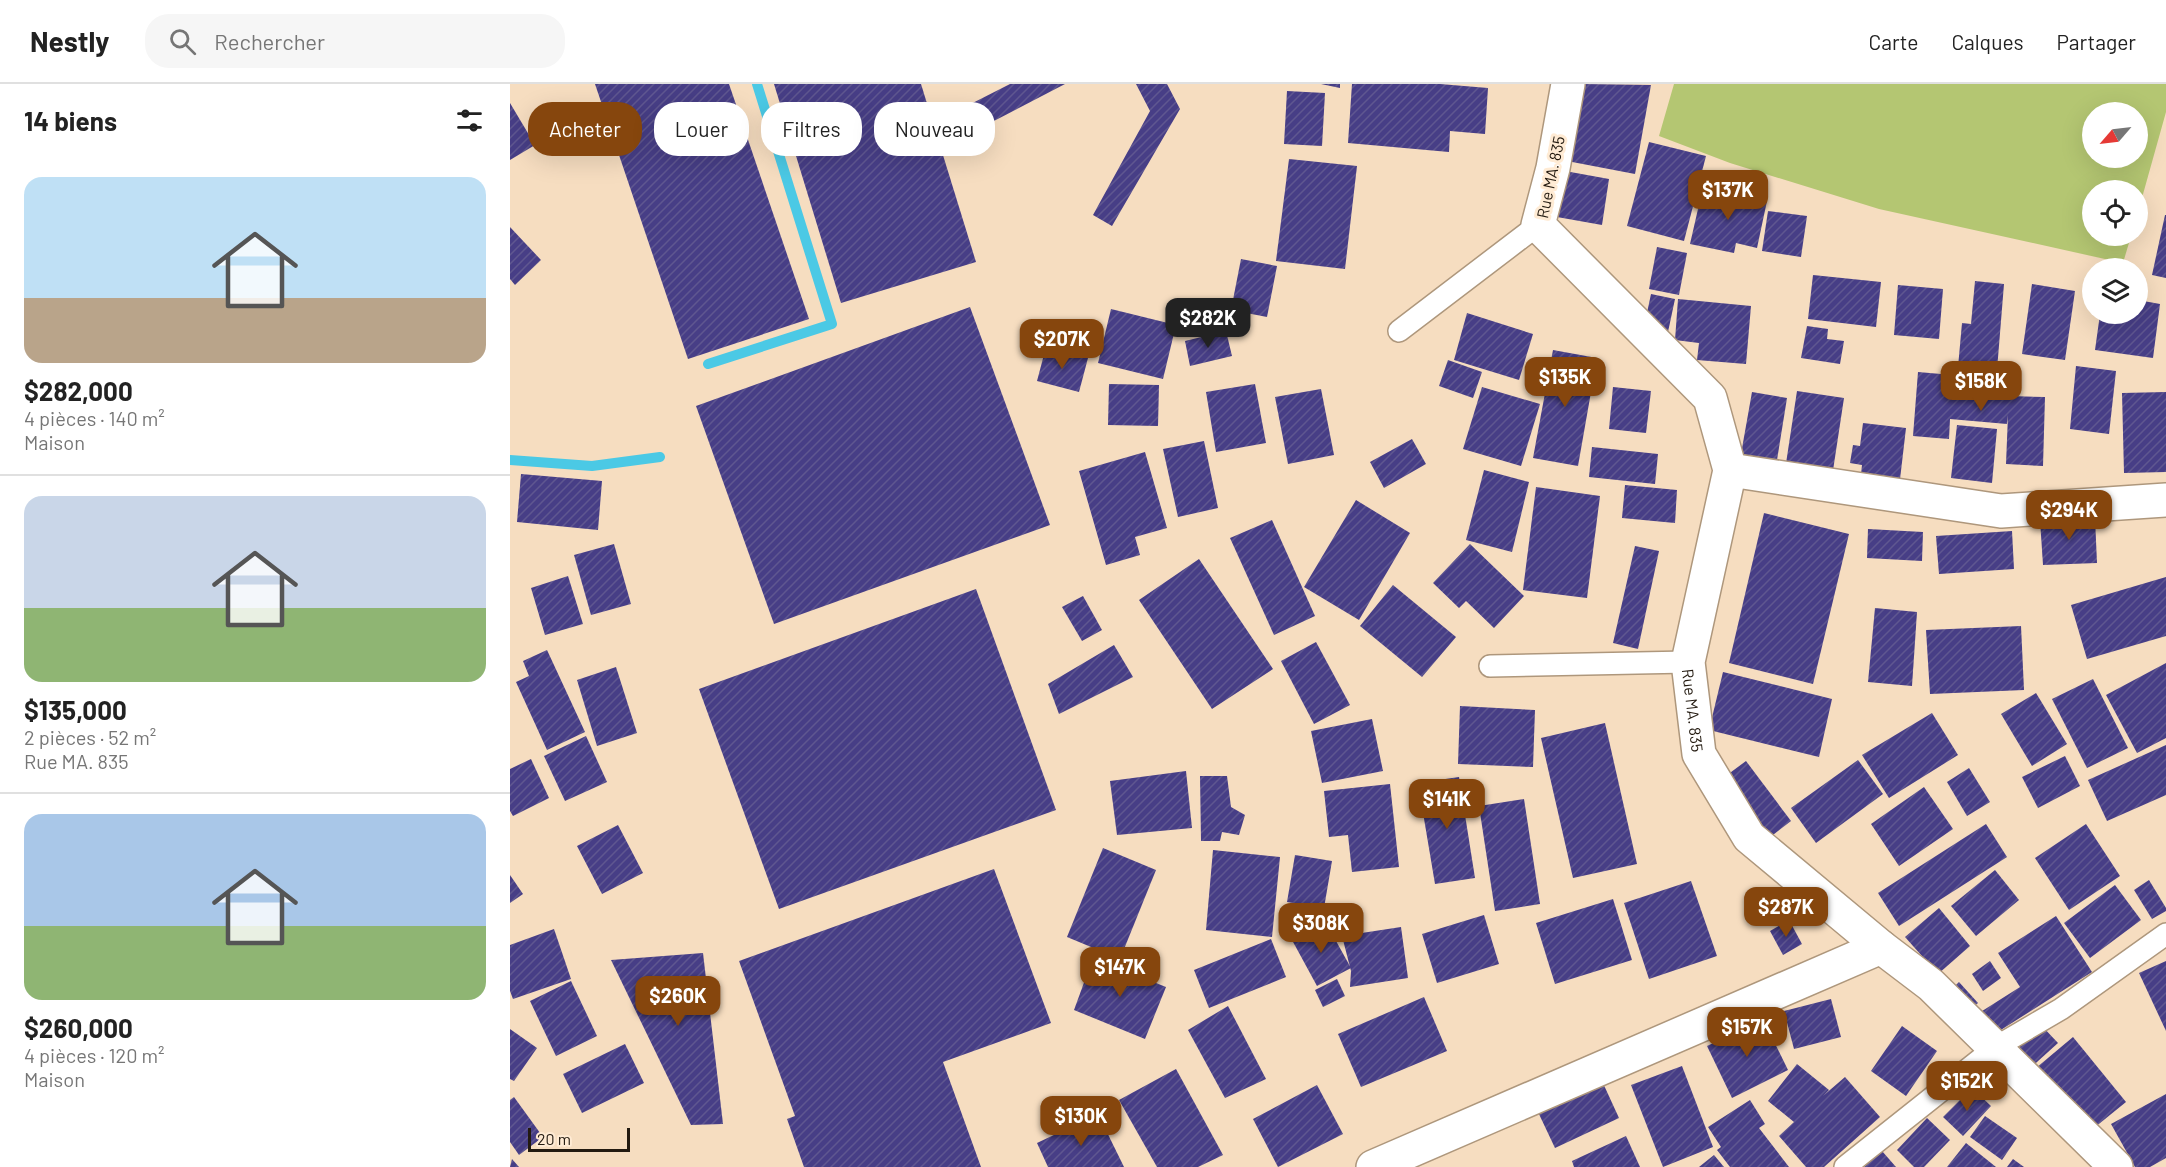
<!DOCTYPE html>
<html lang="fr">
<meta charset="utf-8">
<style>
body{margin:0;font-family:Barlow,sans-serif;background:#f6f6f6;color:#222;height:100vh;display:flex;flex-direction:column;font-size:22px;white-space:nowrap}
*{box-sizing:border-box;margin:0}
p{font-size:20px;color:#767676}
.icon{flex:none;width:33px;height:33px;fill:none;stroke:currentColor;stroke-width:2;stroke-linecap:round;stroke-linejoin:round}
.map{position:relative;flex:1;overflow:hidden}
.sheet{display:flex;flex-direction:column;background:#fff;width:510px}
.sheet>*{flex:none}
.hud{position:absolute;left:18px;top:18px;width:570px;height:54px;display:flex;gap:12px}
.needle{width:39px;rotate:242deg}
.controls{position:absolute;left:1572px;top:18px;display:grid;gap:12px}
.controls a{display:grid;place-items:center;width:66px;height:66px;border-radius:50%;background:#fff;box-shadow:0 6px 24px #0002;font-size:30px}
.scale{position:absolute;left:18px;bottom:15px;width:102px;box-sizing:border-box;padding-left:6px;border:3px solid #231a10;border-top:0;font-size:16px;line-height:21px;white-space:nowrap;color:#231a10;-webkit-text-stroke:4px #ffebd4;paint-order:stroke}
.price{position:absolute;translate:-50% -51px;padding:0 14px;border-radius:12px;background:#86460d;color:#fff;font-size:20px;line-height:39px;filter:drop-shadow(0 2px 3px #0008)}
.price::after{content:'';position:absolute;left:50%;top:36px;width:18px;height:14px;margin-left:-9px;background:inherit;clip-path:polygon(0 0,100% 0,50% 100%)}
.price.active{background:#222;color:#fff}
ul{padding:0;list-style:none}
li{display:grid;align-content:center;gap:12px;height:318px;padding:0 24px}
li+li{border-top:2px solid #e0e0e0}
li span{display:grid;place-items:center;height:186px;border-radius:18px;color:#555}
li>.icon{margin-inline-start:auto}
span .icon{width:108px;height:108px;fill:#fffc;stroke-width:1}
li b{font-size:26px}
h2{display:flex;justify-content:space-between;align-items:center;height:72px;padding:0 24px;font-size:26px}
.pill{padding:0 21px;border-radius:24px;background:#fff;box-shadow:0 6px 24px #0002;font-size:21px;line-height:54px}
.pill.active{background:#86460d;color:#fff}
header{display:flex;align-items:center;gap:36px;box-sizing:border-box;height:84px;padding:0 30px;background:#fff;border-bottom:2px solid #e0e0e0}
header strong{font-size:28px}
nav{display:flex;gap:33px;margin-inline-start:auto;font-size:21px}
.search{width:420px;height:54px;background:#f6f6f6;display:flex;align-items:center;gap:15px;box-sizing:border-box;padding:0 21px;border-radius:24px;color:#767676;font-size:22px}
main{display:flex;flex:1;min-height:0}
.map>svg:first-child{display:block}
.grass{fill:#b4c672;fill-rule:evenodd}
.lines{fill:none;stroke-linecap:round;stroke-linejoin:round}
.stream{stroke:#4bc9e5;stroke-width:10}
.building{fill:url(#building-hatch)}
.lane-casing{stroke:#ae977c;stroke-width:24}
.street-casing{stroke:#ae977c;stroke-width:36}
.lane{stroke:#fff;stroke-width:21}
.street{stroke:#fff;stroke-width:33}
.labels{text-anchor:middle;dominant-baseline:central;stroke-width:6;stroke-linejoin:round;paint-order:stroke}
.street-label{font-size:16px;fill:#231a10;stroke:#ffebd4}
</style>
<header>
<strong>Nestly</strong>
<div class="search"><svg class="icon" aria-label="search" viewBox="0 0 24 24"><circle cx="10" cy="10" r="6"/><path d="M15 15l6 6"/></svg>Rechercher</div>
<nav><a>Carte</a><a>Calques</a><a>Partager</a></nav>
</header>
<main>
<section class="sheet">
<h2>14 biens<svg class="icon" aria-label="filters" viewBox="0 0 24 24"><path d="M4 7h16M4 17h16"/><circle cx="9" cy="7" r="2"/><circle cx="15" cy="17" r="2"/></svg></h2>
<ul>
<li><span style="background:linear-gradient(#bfe0f5 65%,#b9a48a 0)"><svg class="icon" aria-label="home" viewBox="0 0 24 24"><path d="M3 11l9-7 9 7M6 9v11h12V9"/></svg></span><div><b>$282,000</b><p>4 pièces · 140 m²</p><p>Maison</p></div></li>
<li><span style="background:linear-gradient(#c9d6e8 60%,#8fb573 0)"><svg class="icon" aria-label="home" viewBox="0 0 24 24"><path d="M3 11l9-7 9 7M6 9v11h12V9"/></svg></span><div><b>$135,000</b><p>2 pièces · 52 m²</p><p>Rue MA. 835</p></div></li>
<li><span style="background:linear-gradient(#a9c7e8 60%,#8fb573 0)"><svg class="icon" aria-label="home" viewBox="0 0 24 24"><path d="M3 11l9-7 9 7M6 9v11h12V9"/></svg></span><div><b>$260,000</b><p>4 pièces · 120 m²</p><p>Maison</p></div></li>
</ul>
</section>
<div class="map">
<svg width="1656" height="1083" viewBox="0 0 1656 1083">
<defs>
<pattern id="building-hatch" width="6" height="6" patternUnits="userSpaceOnUse" patternTransform="scale(1.5)"><rect width="6" height="6" fill="#473e86"/><path d="M-1 1l2-2M0 6l6-6M5 7l2-2" fill="none" stroke="#5f5790"/></pattern>
</defs>
<rect width="100%" height="100%" fill="#f6ddc0"/>
<path class="grass" d="M 1164,0 L 1656,0 L 1656,28 L 1628,128 L 1628,106 L 1582,106 L 1582,152 L 1621,152 L 1613,179 L 1369,125 L 1220,79 L 1149,52 ZM 1582,28 L 1628,28 L 1628,74 L 1582,74 Z"/>
<g class="lines">
<g class="stream">
<path d="M 198,280 L 322,240 L 247,0"/>
<path d="M 0,376 L 82,382 L 150,373"/>
</g>
</g>
<g class="building">
<path d="M 85,0 L 219,0 L 299,235 L 178,275 Z"/>
<path d="M 264,0 L 411,0 L 466,178 L 331,219 Z"/>
<path d="M 500,0 L 555,0 L 455,52 L 443,29 Z"/>
<path d="M 626,0 L 657,0 L 670,25 L 602,142 L 583,131 L 640,27 Z"/>
<path d="M 811,0 L 830,0 L 830,4 Z"/>
<path d="M 842,0 L 930,0 L 978,4 L 975,50 L 940,47 L 939,68 L 838,59 Z"/>
<path d="M 1072,0 L 1141,1 L 1125,90 L 1057,77 Z"/>
<path d="M 777,7 L 815,9 L 812,62 L 774,60 Z"/>
<path d="M 0,19 L 25,61 L 0,76 Z"/>
<path d="M 1139,58 L 1196,72 L 1174,157 L 1117,142 Z"/>
<path d="M 779,75 L 847,82 L 835,185 L 766,177 Z"/>
<path d="M 1055,87 L 1099,95 L 1092,141 L 1047,133 Z"/>
<path d="M 1193,103 L 1257,117 L 1247,164 L 1226,159 L 1224,169 L 1180,160 Z"/>
<path d="M 1258,127 L 1297,132 L 1291,173 L 1252,167 Z"/>
<path d="M 1655,131 L 1656,131 L 1656,194 L 1642,191 Z"/>
<path d="M 0,143 L 31,176 L 5,201 L 0,195 Z"/>
<path d="M 1147,163 L 1177,169 L 1169,211 L 1139,205 Z"/>
<path d="M 731,175 L 767,182 L 757,233 L 721,226 Z"/>
<path d="M 1303,191 L 1371,198 L 1366,243 L 1298,235 Z"/>
<path d="M 1465,197 L 1494,200 L 1487,286 L 1448,283 L 1452,239 L 1461,240 Z"/>
<path d="M 1522,200 L 1565,207 L 1555,276 L 1512,270 Z"/>
<path d="M 1388,201 L 1433,205 L 1429,255 L 1384,251 Z"/>
<path d="M 1141,210 L 1165,215 L 1158,248 L 1134,243 Z"/>
<path d="M 1168,215 L 1241,222 L 1236,280 L 1187,276 L 1189,259 L 1165,256 Z"/>
<path d="M 1628,216 L 1650,220 L 1643,274 L 1585,266 L 1590,230 L 1628,230 Z"/>
<path d="M 460,223 L 540,441 L 264,540 L 186,322 Z"/>
<path d="M 601,225 L 666,241 L 653,295 L 588,279 Z"/>
<path d="M 957,229 L 1023,250 L 1009,296 L 944,276 Z"/>
<path d="M 1297,242 L 1318,245 L 1317,255 L 1334,257 L 1330,280 L 1291,274 Z"/>
<path d="M 716,247 L 722,272 L 680,282 L 675,257 Z"/>
<path d="M 536,263 L 578,274 L 569,308 L 527,297 Z"/>
<path d="M 1043,266 L 1087,274 L 1068,382 L 1023,374 Z"/>
<path d="M 938,276 L 972,288 L 963,314 L 929,302 Z"/>
<path d="M 1566,282 L 1606,287 L 1599,350 L 1560,345 Z"/>
<path d="M 1408,288 L 1500,296 L 1499,312 L 1535,313 L 1533,382 L 1496,380 L 1498,331 L 1497,340 L 1440,335 L 1439,355 L 1403,352 Z"/>
<path d="M 599,300 L 649,301 L 648,342 L 598,341 Z"/>
<path d="M 745,300 L 756,359 L 706,368 L 696,308 Z"/>
<path d="M 972,303 L 1030,320 L 1011,382 L 953,365 Z"/>
<path d="M 1103,303 L 1141,307 L 1136,349 L 1099,345 Z"/>
<path d="M 811,305 L 824,371 L 778,380 L 765,313 Z"/>
<path d="M 1287,307 L 1334,314 L 1322,393 L 1275,386 Z"/>
<path d="M 1242,308 L 1277,314 L 1267,376 L 1231,370 Z"/>
<path d="M 1656,308 L 1656,388 L 1614,389 L 1612,309 Z"/>
<path d="M 1353,339 L 1396,344 L 1389,404 L 1350,399 L 1352,381 L 1340,379 L 1343,361 L 1350,362 Z"/>
<path d="M 1447,341 L 1487,345 L 1482,399 L 1441,394 Z"/>
<path d="M 902,355 L 916,380 L 874,404 L 860,378 Z"/>
<path d="M 694,357 L 708,424 L 668,433 L 653,365 Z"/>
<path d="M 1082,363 L 1148,370 L 1145,400 L 1079,393 Z"/>
<path d="M 635,368 L 657,444 L 625,453 L 630,471 L 596,481 L 569,387 Z"/>
<path d="M 974,386 L 1019,398 L 1002,468 L 956,456 Z"/>
<path d="M 11,390 L 92,397 L 88,446 L 7,438 Z"/>
<path d="M 1115,401 L 1167,406 L 1165,439 L 1112,434 Z"/>
<path d="M 1026,403 L 1090,412 L 1077,514 L 1013,506 Z"/>
<path d="M 846,416 L 900,449 L 849,536 L 794,503 Z"/>
<path d="M 1254,429 L 1339,450 L 1303,600 L 1219,579 Z"/>
<path d="M 1585,434 L 1587,479 L 1533,481 L 1530,436 Z"/>
<path d="M 762,436 L 805,532 L 764,551 L 720,454 Z"/>
<path d="M 1358,445 L 1413,448 L 1412,477 L 1357,474 Z"/>
<path d="M 1502,447 L 1504,485 L 1429,490 L 1426,452 Z"/>
<path d="M 104,460 L 121,520 L 81,531 L 64,471 Z"/>
<path d="M 960,460 L 1014,512 L 984,544 L 956,517 L 949,524 L 923,499 Z"/>
<path d="M 1125,462 L 1149,467 L 1128,565 L 1103,559 Z"/>
<path d="M 689,475 L 763,585 L 702,625 L 629,516 Z"/>
<path d="M 58,492 L 73,540 L 35,551 L 21,504 Z"/>
<path d="M 1656,493 L 1656,552 L 1577,575 L 1561,521 Z"/>
<path d="M 883,501 L 946,553 L 912,593 L 850,542 Z"/>
<path d="M 466,505 L 546,726 L 269,825 L 189,605 Z"/>
<path d="M 573,512 L 592,546 L 572,557 L 552,523 Z"/>
<path d="M 1365,524 L 1407,528 L 1402,602 L 1358,598 Z"/>
<path d="M 1511,542 L 1514,606 L 1420,610 L 1416,546 Z"/>
<path d="M 806,558 L 840,621 L 804,640 L 771,577 Z"/>
<path d="M 604,561 L 623,593 L 549,630 L 538,600 Z"/>
<path d="M 37,566 L 75,648 L 37,666 L 6,598 L 19,592 L 13,577 Z"/>
<path d="M 1656,579 L 1656,654 L 1627,669 L 1596,611 Z"/>
<path d="M 106,583 L 127,649 L 87,662 L 67,596 Z"/>
<path d="M 1213,588 L 1322,615 L 1309,673 L 1199,646 Z"/>
<path d="M 1583,595 L 1618,664 L 1577,684 L 1542,615 Z"/>
<path d="M 1526,609 L 1557,660 L 1522,682 L 1491,630 Z"/>
<path d="M 950,622 L 1025,626 L 1023,683 L 948,680 Z"/>
<path d="M 1422,629 L 1448,671 L 1379,714 L 1352,671 Z"/>
<path d="M 862,635 L 873,687 L 812,699 L 801,647 Z"/>
<path d="M 1095,639 L 1127,780 L 1063,794 L 1031,654 Z"/>
<path d="M 76,652 L 97,698 L 55,717 L 34,672 Z"/>
<path d="M 1656,661 L 1656,711 L 1597,737 L 1578,696 Z"/>
<path d="M 1555,672 L 1570,702 L 1528,724 L 1512,693 Z"/>
<path d="M 21,675 L 39,714 L 3,732 L 0,727 L 0,685 Z"/>
<path d="M 1348,676 L 1373,710 L 1306,759 L 1281,724 Z"/>
<path d="M 1236,677 L 1281,737 L 1259,754 L 1213,694 Z"/>
<path d="M 1459,684 L 1480,718 L 1457,732 L 1437,698 Z"/>
<path d="M 676,687 L 682,744 L 607,751 L 600,697 Z"/>
<path d="M 690,692 L 717,692 L 721,723 L 735,731 L 729,751 L 712,748 L 710,757 L 691,757 Z"/>
<path d="M 949,693 L 965,794 L 925,800 L 908,699 Z"/>
<path d="M 880,700 L 889,783 L 842,788 L 838,751 L 819,753 L 814,707 Z"/>
<path d="M 1414,703 L 1443,745 L 1389,782 L 1361,740 Z"/>
<path d="M 1014,715 L 1030,820 L 985,827 L 969,722 Z"/>
<path d="M 1476,740 L 1497,773 L 1389,842 L 1368,809 Z"/>
<path d="M 1576,740 L 1610,792 L 1559,826 L 1525,774 Z"/>
<path d="M 108,741 L 133,789 L 92,810 L 67,762 Z"/>
<path d="M 593,764 L 646,786 L 610,875 L 557,853 Z"/>
<path d="M 703,766 L 770,773 L 762,853 L 696,846 Z"/>
<path d="M 785,771 L 822,777 L 814,824 L 777,818 Z"/>
<path d="M 484,785 L 541,939 L 433,978 L 471,1083 L 294,1083 L 277,1035 L 285,1032 L 229,877 Z"/>
<path d="M 1485,786 L 1509,816 L 1466,852 L 1441,822 Z"/>
<path d="M 0,791 L 13,810 L 0,819 Z"/>
<path d="M 1639,796 L 1656,824 L 1656,827 L 1642,835 L 1624,806 Z"/>
<path d="M 1181,797 L 1207,872 L 1139,895 L 1114,819 Z"/>
<path d="M 1605,801 L 1631,836 L 1580,874 L 1554,839 Z"/>
<path d="M 1103,815 L 1122,876 L 1045,900 L 1026,839 Z"/>
<path d="M 1429,824 L 1460,862 L 1428,890 L 1395,853 Z"/>
<path d="M 974,831 L 989,880 L 927,899 L 912,850 Z"/>
<path d="M 1546,832 L 1582,888 L 1483,951 L 1469,929 L 1510,903 L 1488,869 Z"/>
<path d="M 1279,836 L 1292,860 L 1273,871 L 1260,847 Z"/>
<path d="M 816,839 L 841,884 L 807,902 L 782,856 Z"/>
<path d="M 891,843 L 898,894 L 840,903 L 841,887 L 832,852 Z"/>
<path d="M 44,845 L 61,895 L 3,915 L 0,907 L 0,861 Z"/>
<path d="M 761,855 L 776,893 L 699,924 L 684,886 Z"/>
<path d="M 193,869 L 213,1040 L 181,1041 L 101,876 Z"/>
<path d="M 583,874 L 656,903 L 635,955 L 564,926 Z"/>
<path d="M 1480,877 L 1491,894 L 1473,907 L 1462,890 Z"/>
<path d="M 1656,877 L 1656,947 L 1629,889 Z"/>
<path d="M 827,895 L 835,912 L 813,923 L 805,906 Z"/>
<path d="M 61,897 L 87,952 L 46,972 L 20,917 Z"/>
<path d="M 1449,898 L 1468,919 L 1462,924 L 1443,904 Z"/>
<path d="M 914,913 L 937,967 L 851,1003 L 828,950 Z"/>
<path d="M 1321,915 L 1331,953 L 1284,965 L 1274,927 Z"/>
<path d="M 718,922 L 756,995 L 715,1014 L 678,946 Z"/>
<path d="M 1253,935 L 1278,986 L 1222,1014 L 1197,962 Z"/>
<path d="M 1531,941 L 1548,959 L 1516,988 L 1499,970 Z"/>
<path d="M 1392,942 L 1427,967 L 1396,1012 L 1361,987 Z"/>
<path d="M 0,945 L 27,964 L 4,997 L 0,995 Z"/>
<path d="M 1563,953 L 1616,1018 L 1579,1048 L 1526,984 Z"/>
<path d="M 115,960 L 134,999 L 72,1029 L 53,990 Z"/>
<path d="M 1287,980 L 1319,1006 L 1313,1012 L 1335,993 L 1370,1033 L 1314,1083 L 1296,1083 L 1269,1052 L 1284,1038 L 1258,1017 Z"/>
<path d="M 1172,982 L 1203,1063 L 1153,1083 L 1121,1001 Z"/>
<path d="M 666,985 L 713,1071 L 688,1083 L 647,1083 L 609,1016 Z"/>
<path d="M 1092,997 L 1109,1034 L 1045,1064 L 1028,1028 Z"/>
<path d="M 807,1001 L 833,1050 L 768,1083 L 743,1035 Z"/>
<path d="M 1462,1004 L 1481,1022 L 1453,1052 L 1433,1033 Z"/>
<path d="M 1656,1010 L 1656,1074 L 1640,1083 L 1625,1083 L 1601,1040 Z"/>
<path d="M 4,1013 L 33,1053 L 9,1071 L 0,1058 L 0,1016 Z"/>
<path d="M 1240,1016 L 1255,1040 L 1249,1044 L 1279,1083 L 1220,1083 L 1207,1066 L 1211,1063 L 1198,1043 Z"/>
<path d="M 588,1030 L 614,1083 L 538,1083 L 527,1059 Z"/>
<path d="M 1475,1032 L 1507,1054 L 1492,1076 L 1460,1053 Z"/>
<path d="M 1417,1034 L 1440,1056 L 1414,1083 L 1404,1083 L 1387,1066 Z"/>
<path d="M 1116,1052 L 1130,1083 L 1064,1083 L 1062,1077 Z"/>
<path d="M 1456,1059 L 1486,1083 L 1437,1083 Z"/>
<path d="M 1372,1067 L 1386,1083 L 1354,1083 Z"/>
<path d="M 1204,1071 L 1214,1083 L 1189,1083 Z"/>
<path d="M 2,1075 L 9,1083 L 0,1083 Z"/>
<path d="M 1503,1075 L 1514,1083 L 1497,1083 Z"/>
</g>
<g class="lines">
<g class="lane-casing">
<g id="lane">
<path d="M 889,247 L 1028,141"/>
<path d="M 980,582 L 1178,578"/>
<path d="M 1335,1083 L 1486,963 L 1551,925 L 1656,850"/>
</g>
</g>
<g class="street-casing">
<g id="street">
<path id="s1" d="M 1058,0 L 1043,84 L 1028,141 L 1200,314 L 1220,386 L 1178,578 L 1189,670 L 1239,753 L 1371,863 L 1421,901 L 1606,1083"/>
<path d="M 1220,386 L 1491,427 L 1656,416"/>
<path d="M 863,1083 L 1371,863"/>
</g>
</g>
<use href="#lane" class="lane"/>
<use href="#street" class="street"/>
</g>
<g class="labels">
<g class="street-label">
<text transform="translate(1040 93) rotate(-78)">Rue MA. 835</text>
<text stroke="none"><textPath href="#s1" startOffset="708">Rue MA. 835</textPath></text>
</g>
</g>
</svg>
<div class="controls">
<a><svg class="needle" viewBox="-14 -14 28 28"><path d="M0-13l5 13h-10z" fill="#e53935"/><path d="M0 13l5-13h-10z" fill="#767676"/></svg></a>
<a><svg class="icon" aria-label="locate" viewBox="0 0 24 24"><circle cx="12" cy="12" r="6"/><path d="M12 2v4M12 18v4M2 12h4M18 12h4"/></svg></a>
<a><svg class="icon" aria-label="layers" viewBox="0 0 24 24"><path d="M12 4l9 5-9 5-9-5zM3 14l9 5 9-5"/></svg></a>
</div>
<div class="scale">20 m</div>
<b class="price" style="left:1218px;top:137px">$137K</b>
<b class="price active" style="left:698px;top:265px">$282K</b>
<b class="price" style="left:552px;top:286px">$207K</b>
<b class="price" style="left:1055px;top:324px">$135K</b>
<b class="price" style="left:1471px;top:328px">$158K</b>
<b class="price" style="left:1559px;top:457px">$294K</b>
<b class="price" style="left:937px;top:746px">$141K</b>
<b class="price" style="left:1276px;top:854px">$287K</b>
<b class="price" style="left:811px;top:870px">$308K</b>
<b class="price" style="left:610px;top:914px">$147K</b>
<b class="price" style="left:168px;top:943px">$260K</b>
<b class="price" style="left:1237px;top:974px">$157K</b>
<b class="price" style="left:1457px;top:1028px">$152K</b>
<b class="price" style="left:571px;top:1063px">$130K</b>
<div class="hud">
<a class="pill active">Acheter</a>
<a class="pill">Louer</a>
<a class="pill">Filtres</a>
<a class="pill">Nouveau</a>
</div>
</div>
</main>
